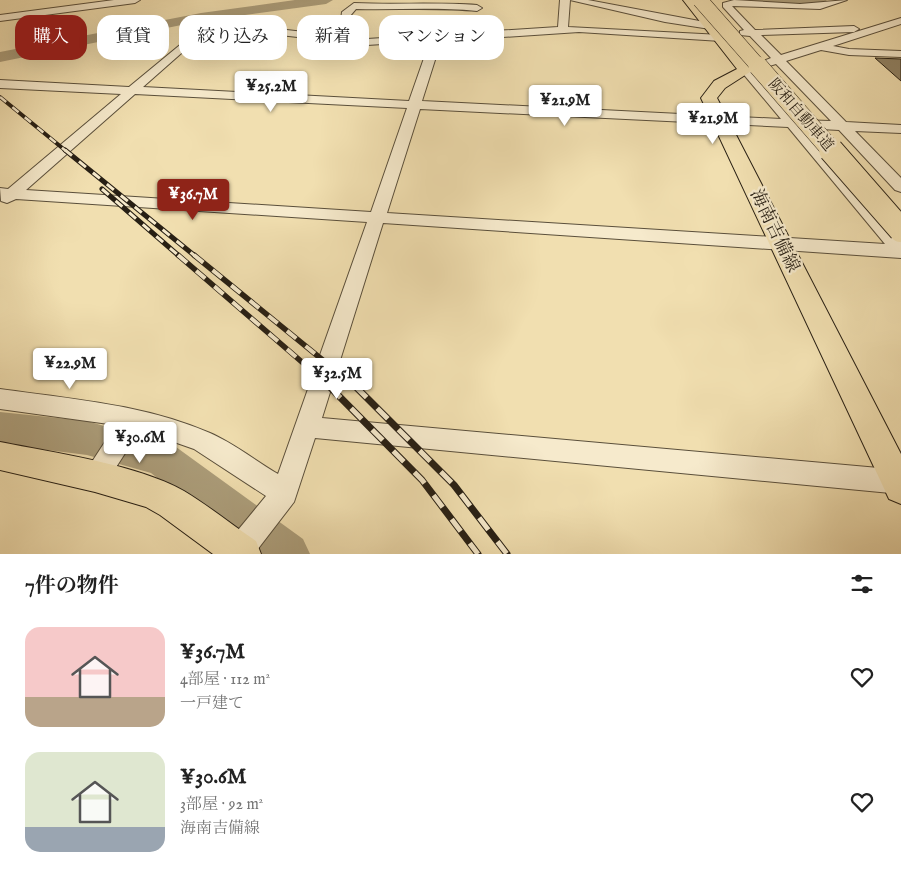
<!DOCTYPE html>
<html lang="ja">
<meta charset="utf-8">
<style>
body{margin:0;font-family:"IM FELL English","Noto Serif JP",serif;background:#f2f2f2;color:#222;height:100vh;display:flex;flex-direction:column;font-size:19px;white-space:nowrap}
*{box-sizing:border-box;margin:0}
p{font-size:16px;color:#767676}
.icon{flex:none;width:28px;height:28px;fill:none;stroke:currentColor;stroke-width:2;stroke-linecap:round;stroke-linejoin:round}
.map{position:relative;height:554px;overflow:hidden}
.panel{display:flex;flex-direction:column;background:#fff;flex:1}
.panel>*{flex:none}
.hud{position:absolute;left:15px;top:15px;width:500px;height:45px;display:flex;gap:10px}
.price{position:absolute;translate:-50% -42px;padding:0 11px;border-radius:5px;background:#fff;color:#222;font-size:16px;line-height:32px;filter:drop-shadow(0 1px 2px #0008)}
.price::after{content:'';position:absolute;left:50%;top:30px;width:15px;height:11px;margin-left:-8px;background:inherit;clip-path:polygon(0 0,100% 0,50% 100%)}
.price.active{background:#8f2418;color:#fff}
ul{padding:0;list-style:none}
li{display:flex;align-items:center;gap:15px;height:125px;padding:0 25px}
li span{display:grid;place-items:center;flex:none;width:140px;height:100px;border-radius:15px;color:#555}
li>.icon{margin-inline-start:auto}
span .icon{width:60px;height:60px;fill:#fffc;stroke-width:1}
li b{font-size:21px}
h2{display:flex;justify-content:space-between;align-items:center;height:60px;padding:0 25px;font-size:21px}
.tag{padding:0 18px;border-radius:15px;background:#fff;box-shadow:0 5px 20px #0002;font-size:18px;line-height:45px}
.tag.active{background:#8f2418;color:#fff}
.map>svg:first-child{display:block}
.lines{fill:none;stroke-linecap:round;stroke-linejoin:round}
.river{fill:#ac9e7b;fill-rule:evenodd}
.building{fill:#908365;stroke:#271f14}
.minor-casing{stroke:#5a4f3b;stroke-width:2}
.major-casing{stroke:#271f14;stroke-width:2}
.minor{fill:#f6eacc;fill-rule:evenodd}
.major{fill:#f1dfb0;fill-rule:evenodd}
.rail-far3-casing{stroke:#271f14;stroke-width:4}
.rail-far2-casing{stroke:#271f14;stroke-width:5}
.rail-far1-casing{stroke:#271f14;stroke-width:5.5}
.rail-casing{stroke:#271f14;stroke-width:7}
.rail-far3{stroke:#f6eacc;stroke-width:2.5;stroke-dasharray:8;stroke-linecap:butt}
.rail-far2{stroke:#f6eacc;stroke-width:3;stroke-dasharray:9;stroke-linecap:butt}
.rail-far1{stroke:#f6eacc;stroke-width:4;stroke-dasharray:12;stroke-linecap:butt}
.rail{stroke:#f6eacc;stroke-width:5;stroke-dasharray:15;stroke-linecap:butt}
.highway-bridge-far2-casing{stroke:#271f14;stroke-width:16;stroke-linecap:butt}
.highway-bridge-far1-casing{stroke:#271f14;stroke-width:20;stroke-linecap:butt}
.highway-bridge-casing{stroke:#271f14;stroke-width:26;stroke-linecap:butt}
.highway-bridge-far2{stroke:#f1dfb0;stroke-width:15}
.highway-bridge-far1{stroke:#f1dfb0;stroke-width:19}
.highway-bridge{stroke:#f1dfb0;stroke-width:24}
.labels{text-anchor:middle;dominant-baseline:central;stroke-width:4.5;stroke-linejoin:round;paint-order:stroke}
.far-street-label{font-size:15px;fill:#271f14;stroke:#f6eacc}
.street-label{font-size:18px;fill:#271f14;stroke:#f6eacc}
</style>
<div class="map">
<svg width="901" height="554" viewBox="0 0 901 554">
<rect width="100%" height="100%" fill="#f1dfb0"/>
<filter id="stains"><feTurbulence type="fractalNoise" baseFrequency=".004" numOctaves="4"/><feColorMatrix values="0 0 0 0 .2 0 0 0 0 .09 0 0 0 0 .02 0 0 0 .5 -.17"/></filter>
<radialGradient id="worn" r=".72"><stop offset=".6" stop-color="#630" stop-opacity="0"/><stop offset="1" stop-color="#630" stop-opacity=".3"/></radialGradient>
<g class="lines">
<g class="river">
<path d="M 295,0 L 333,0 L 326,4 L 201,21 L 0,62 L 0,52 L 201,13 Z"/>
<path d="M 732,0 L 827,0 C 820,9 739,9 732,0 Z"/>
<path d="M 0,412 L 87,421 L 176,447 L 303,539 L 310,554 L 253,554 L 151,473 L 87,455 L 0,444 Z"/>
</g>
</g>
<path class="building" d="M 875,58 L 901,59 L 901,81 Z"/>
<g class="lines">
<g class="minor-casing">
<g id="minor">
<path d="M 114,0 L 140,0 L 135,3 L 0,21 L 0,15 Z"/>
<path d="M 560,0 L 570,0 L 568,27 L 721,35 L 726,38 L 721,41 L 579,32 L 441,41 L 422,101 L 781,119 L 740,70 L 771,58 L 750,36 L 740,35 L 740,31 L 744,30 L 723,7 L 723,3 L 734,0 L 800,4 L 847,0 L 820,9 L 732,6 L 755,30 L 854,26 L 859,29 L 854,32 L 761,35 L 781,55 L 901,18 L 901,24 L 833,46 L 849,49 L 901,51 L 901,57 L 849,55 L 821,50 L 786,61 L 846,122 L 901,125 L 901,133 L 855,131 L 901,178 L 901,192 L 895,190 L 839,130 L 803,128 L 901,241 L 901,258 L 383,223 L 322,418 L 901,470 L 901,494 L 315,438 L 294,502 L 254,554 L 226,554 L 225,551 L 229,541 L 266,496 L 194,449 L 140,430 L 104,486 L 95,489 L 86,486 L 82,477 L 116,425 L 0,409 L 0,389 C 71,399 143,404 210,433 C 233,443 256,461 278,474 L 367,222 L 16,199 L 7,203 L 1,201 L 0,188 L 8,189 L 121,94 L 0,88 L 0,80 L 129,87 L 209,21 L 339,36 L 342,12 L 354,3 C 395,5 436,2 477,5 L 482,8 L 477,11 C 437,7 397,10 356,9 L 350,16 L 349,37 L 367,39 L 558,27 ZM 211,27 L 367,45 L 430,41 L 409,101 L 143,87 ZM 776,64 L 831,121 L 796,120 L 753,71 ZM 135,94 L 407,108 L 371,212 L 26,190 ZM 420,109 L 788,127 L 885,244 L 387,213 Z"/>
<path d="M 570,0 L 588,0 L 710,23 L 715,26 L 710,29 L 665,22 Z"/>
</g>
</g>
<g class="major-casing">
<g id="major">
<path d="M 683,0 L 695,0 L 753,70 L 725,88 L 717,98 L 901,454 L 901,504 L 889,499 L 701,98 L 714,81 L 737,69 Z"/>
<path d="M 0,442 C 55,453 136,464 184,491 C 209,506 232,525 256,541 L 261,554 L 213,554 L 160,515 L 146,507 L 95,492 L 0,470 Z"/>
</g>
</g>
<use href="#minor" class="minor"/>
<use href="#major" class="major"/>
<g class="rail-far3-casing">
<path id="rail-far3" d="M 0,97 L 66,151"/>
</g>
<g class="rail-far2-casing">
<g id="rail-far2">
<path d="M 65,150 L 195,256"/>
<path d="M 102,189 L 179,256"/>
</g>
</g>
<g class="rail-far1-casing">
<g id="rail-far1">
<path d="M 178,255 L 332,388"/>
<path d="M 194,255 L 357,388"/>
</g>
</g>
<g class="rail-casing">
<g id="rail">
<path d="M 330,387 L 422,480 L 478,554"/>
<path d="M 356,387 L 454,485 L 507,554"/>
</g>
</g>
<use href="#rail-far3" class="rail-far3"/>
<use href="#rail-far2" class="rail-far2"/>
<use href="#rail-far1" class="rail-far1"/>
<use href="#rail" class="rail"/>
<g class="highway-bridge-far2-casing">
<path id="highway-bridge-far2" d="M 700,0 L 759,67"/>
</g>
<g class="highway-bridge-far1-casing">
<path id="highway-bridge-far1" d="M 758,66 L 832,151"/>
</g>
<g class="highway-bridge-casing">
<path id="highway-bridge" d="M 831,150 L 901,230"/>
</g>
<use href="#highway-bridge-far2" class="highway-bridge-far2"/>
<use href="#highway-bridge-far1" class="highway-bridge-far1"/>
<use href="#highway-bridge" class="highway-bridge"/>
</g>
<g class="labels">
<g class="far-street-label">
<text transform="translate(801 115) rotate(49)">阪和自動車道</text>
</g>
<g class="street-label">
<text transform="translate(774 231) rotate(64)">海南吉備線</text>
</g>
</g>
<rect width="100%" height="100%" filter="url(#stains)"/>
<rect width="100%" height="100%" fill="url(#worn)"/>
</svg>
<b class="price" style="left:271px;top:113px">¥25.2M</b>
<b class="price" style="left:565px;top:127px">¥21.9M</b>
<b class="price" style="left:713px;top:145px">¥21.9M</b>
<b class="price active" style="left:193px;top:221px">¥36.7M</b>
<b class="price" style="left:70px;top:390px">¥22.9M</b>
<b class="price" style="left:337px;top:400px">¥32.5M</b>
<b class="price" style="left:140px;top:464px">¥30.6M</b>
<div class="hud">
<a class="tag active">購入</a>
<a class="tag">賃貸</a>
<a class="tag">絞り込み</a>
<a class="tag">新着</a>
<a class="tag">マンション</a>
</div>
</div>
<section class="panel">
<h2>7件の物件<svg class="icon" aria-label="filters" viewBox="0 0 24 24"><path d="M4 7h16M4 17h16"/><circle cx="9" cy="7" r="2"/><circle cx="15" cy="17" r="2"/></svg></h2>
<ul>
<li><span style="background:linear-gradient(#f6c9c9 70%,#b9a48a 0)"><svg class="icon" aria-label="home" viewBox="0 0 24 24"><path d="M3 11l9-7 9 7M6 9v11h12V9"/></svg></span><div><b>¥36.7M</b><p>4部屋 · 112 m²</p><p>一戸建て</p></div><svg class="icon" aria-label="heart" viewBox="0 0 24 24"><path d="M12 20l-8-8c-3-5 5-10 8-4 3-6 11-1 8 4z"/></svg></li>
<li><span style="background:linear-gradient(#dfe7d0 75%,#9aa5b1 0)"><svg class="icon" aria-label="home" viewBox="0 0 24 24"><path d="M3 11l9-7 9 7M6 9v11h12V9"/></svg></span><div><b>¥30.6M</b><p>3部屋 · 92 m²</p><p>海南吉備線</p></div><svg class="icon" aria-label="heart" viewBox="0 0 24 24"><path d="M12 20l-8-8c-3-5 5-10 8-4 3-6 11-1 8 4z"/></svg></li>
</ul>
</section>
